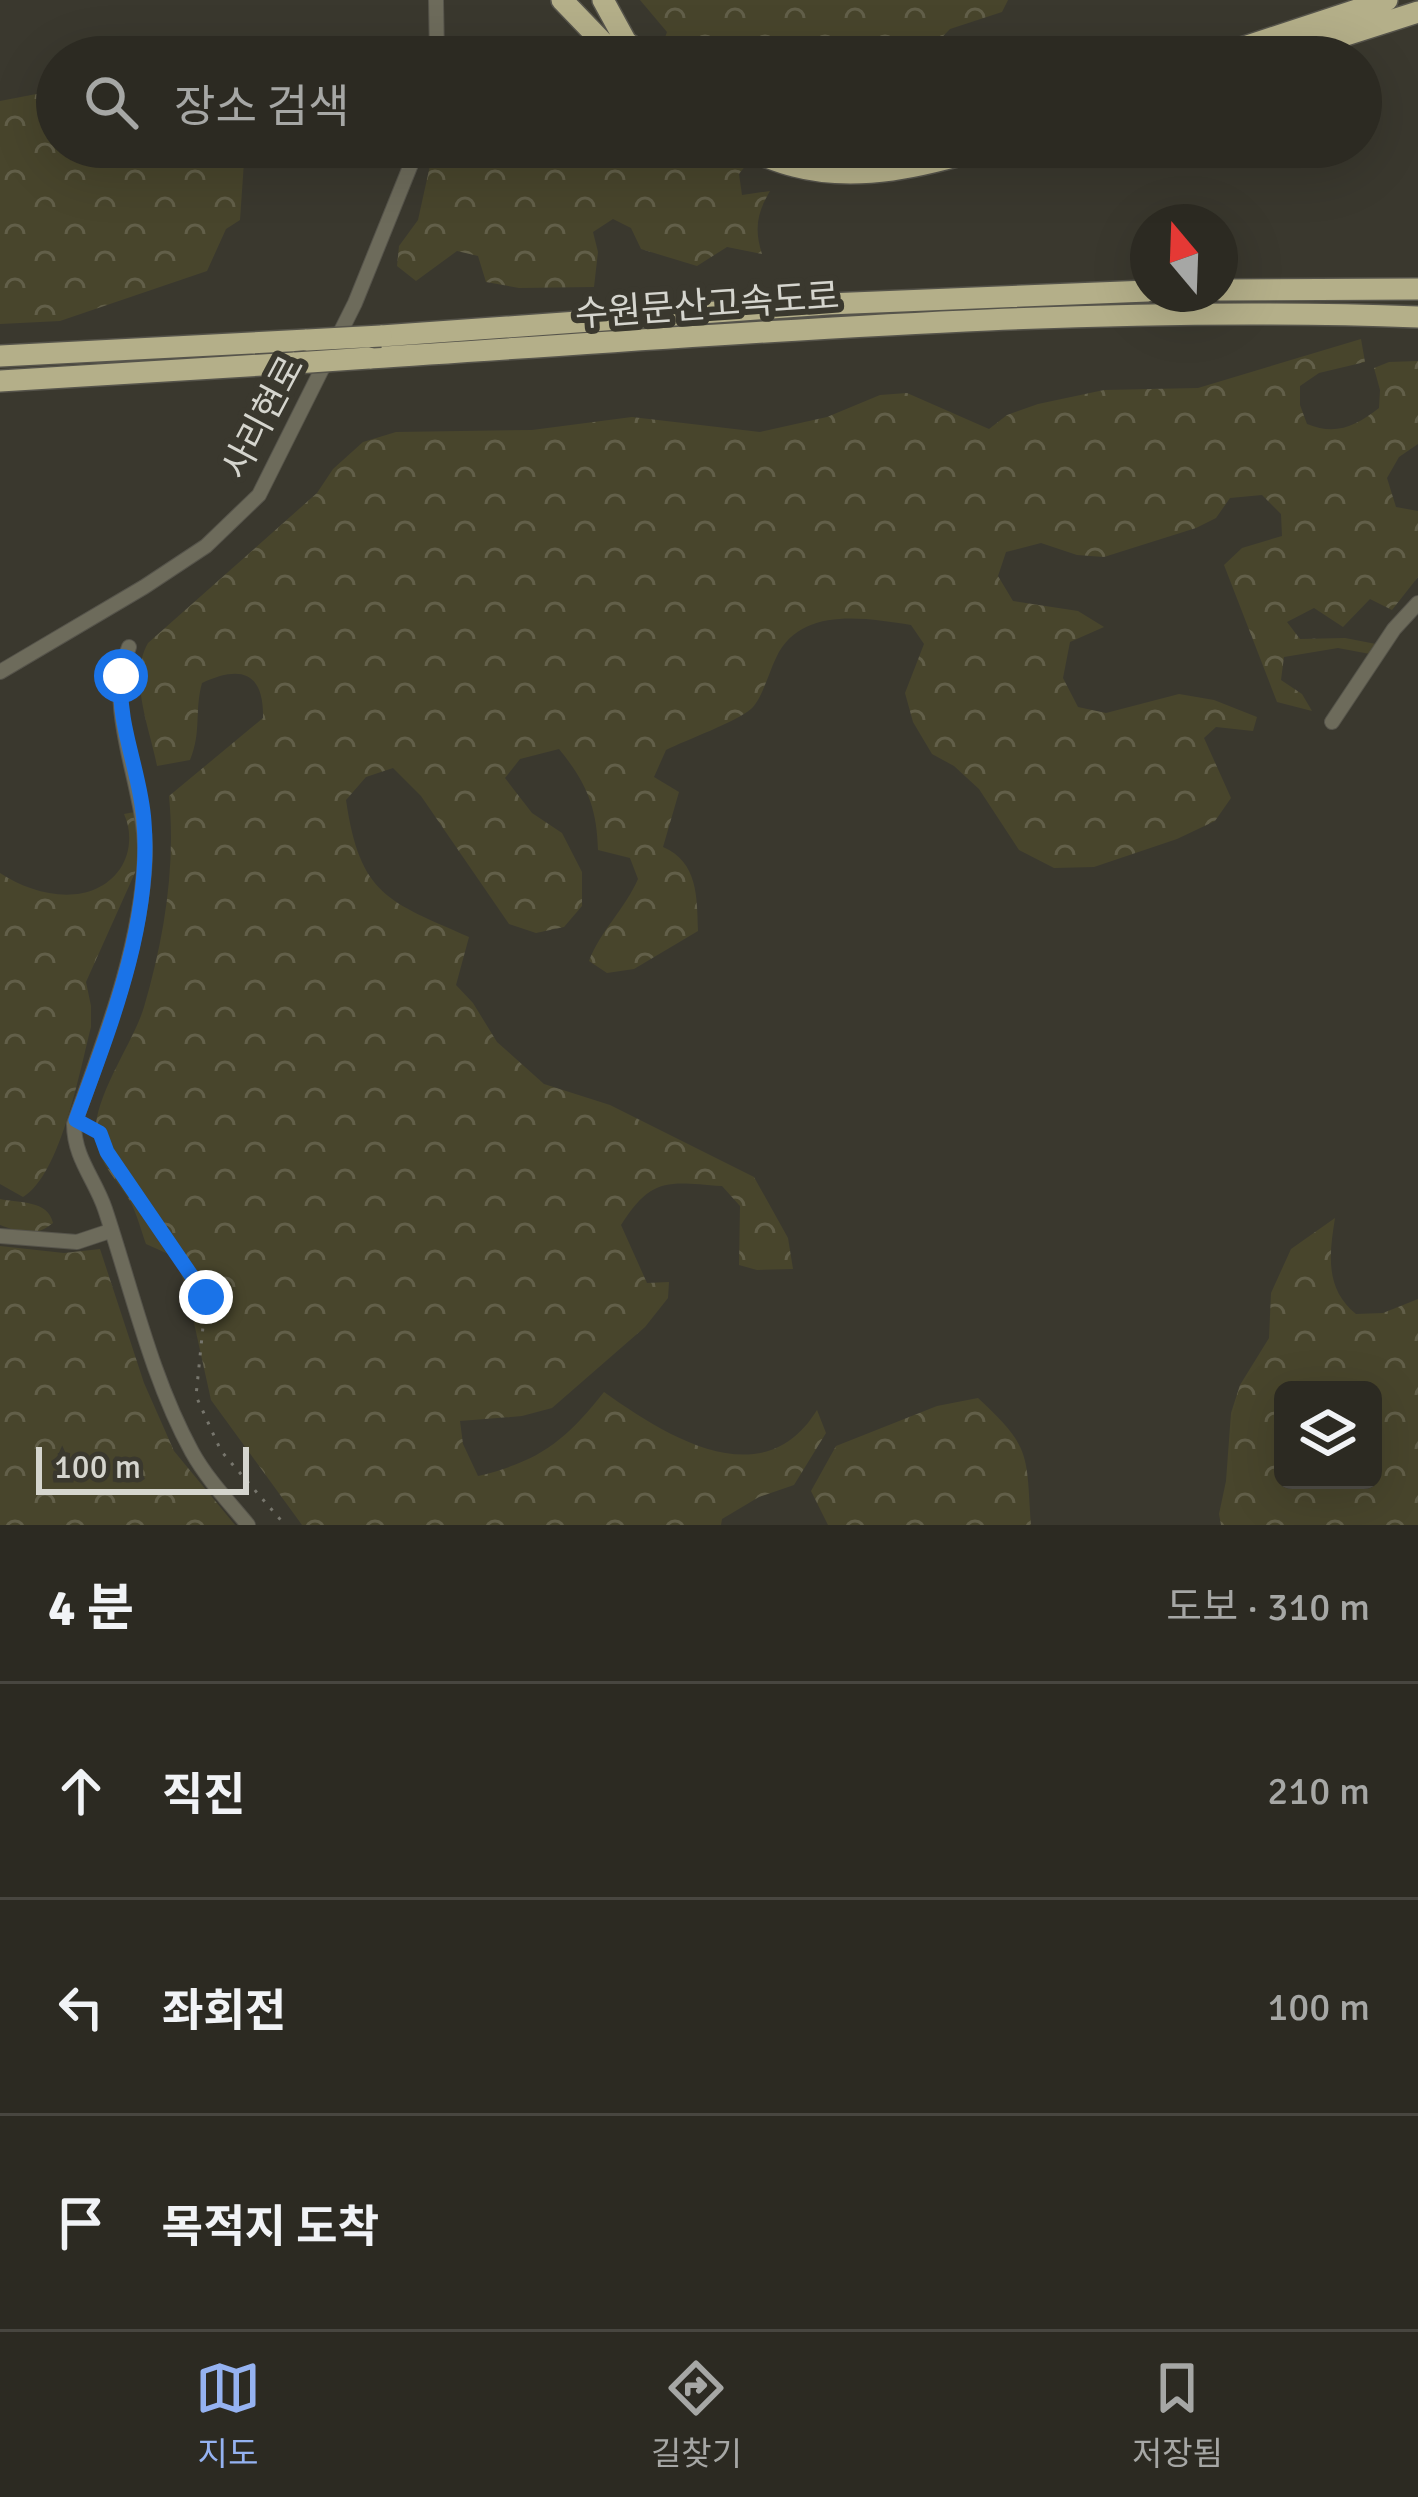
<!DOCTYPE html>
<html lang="ko">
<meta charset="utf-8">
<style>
:root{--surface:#2c2a22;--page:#34322a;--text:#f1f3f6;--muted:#a6a7a5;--line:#484640;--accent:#95b2f1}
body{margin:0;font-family:Signika,"Noto Sans KR",sans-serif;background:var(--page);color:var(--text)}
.controls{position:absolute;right:36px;bottom:36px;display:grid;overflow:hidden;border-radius:18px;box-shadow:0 12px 48px #0002}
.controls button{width:108px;height:108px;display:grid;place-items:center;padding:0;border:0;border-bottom:3px solid var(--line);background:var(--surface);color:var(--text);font:60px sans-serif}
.compass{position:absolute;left:1130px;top:204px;width:108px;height:108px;border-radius:50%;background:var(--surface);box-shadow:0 12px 48px #0002;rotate:341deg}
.scale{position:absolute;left:36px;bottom:30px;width:213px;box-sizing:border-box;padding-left:12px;border:6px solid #d5d5ce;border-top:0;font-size:33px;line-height:42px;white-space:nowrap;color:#d5d5ce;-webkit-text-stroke:9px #3a382e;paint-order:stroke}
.stop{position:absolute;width:36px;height:36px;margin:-27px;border:9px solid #1a73e8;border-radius:50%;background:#fff}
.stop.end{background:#1a73e8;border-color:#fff;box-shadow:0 3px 12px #0008}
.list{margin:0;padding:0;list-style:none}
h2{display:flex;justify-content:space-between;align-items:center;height:156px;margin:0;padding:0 48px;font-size:51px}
h2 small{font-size:39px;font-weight:400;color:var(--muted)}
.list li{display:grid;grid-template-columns:78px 1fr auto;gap:36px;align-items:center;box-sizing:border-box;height:216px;padding:0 48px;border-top:3px solid var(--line)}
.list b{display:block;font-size:45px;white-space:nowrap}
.list em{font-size:39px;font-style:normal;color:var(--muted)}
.icon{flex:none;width:66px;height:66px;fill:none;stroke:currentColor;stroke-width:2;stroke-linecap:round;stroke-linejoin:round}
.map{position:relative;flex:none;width:1418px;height:1525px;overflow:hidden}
.search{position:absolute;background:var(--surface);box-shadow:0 12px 48px #0002;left:36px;right:36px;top:36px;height:132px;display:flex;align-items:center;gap:30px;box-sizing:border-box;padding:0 42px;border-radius:66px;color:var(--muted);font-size:45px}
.sheet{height:804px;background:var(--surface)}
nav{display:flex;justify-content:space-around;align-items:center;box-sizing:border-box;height:168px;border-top:3px solid var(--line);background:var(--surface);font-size:33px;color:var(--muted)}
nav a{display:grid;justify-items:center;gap:6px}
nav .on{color:var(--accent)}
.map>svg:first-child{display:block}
.forest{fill:url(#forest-crowns);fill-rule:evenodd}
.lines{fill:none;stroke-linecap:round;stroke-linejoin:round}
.minor-casing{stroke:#56544b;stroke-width:16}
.highway-casing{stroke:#56544b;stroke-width:24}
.path{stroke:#77766d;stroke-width:3;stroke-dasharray:3 9;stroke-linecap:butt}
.minor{stroke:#6d6b5b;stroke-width:14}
.highway{stroke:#b4af89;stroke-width:21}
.highway-bridge-casing{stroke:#56544b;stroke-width:24;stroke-linecap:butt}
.highway-bridge{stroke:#b4af89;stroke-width:21}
.route{stroke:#1a73e8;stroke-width:15}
.labels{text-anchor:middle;stroke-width:12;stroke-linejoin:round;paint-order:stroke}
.street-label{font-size:36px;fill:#d5d5ce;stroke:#3a382e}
</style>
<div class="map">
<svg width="1418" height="1525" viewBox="0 0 1418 1525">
<defs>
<pattern id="forest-crowns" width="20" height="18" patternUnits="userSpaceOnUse" patternTransform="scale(3)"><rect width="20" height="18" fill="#48452c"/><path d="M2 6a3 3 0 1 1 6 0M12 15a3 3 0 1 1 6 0" fill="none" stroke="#625f49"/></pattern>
</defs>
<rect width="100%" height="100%" fill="#3a382e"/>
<path class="forest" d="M640,0H1008L1002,12L950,29L923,57H658L667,32Z
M57,90V147H245L240,220L226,229L207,271L60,321L0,324V101Z
M434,147H760L739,174L742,195L770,191C757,213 754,229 762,254L727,247L697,266L641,249L631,228L613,219L593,232L598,252L594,287L519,288L486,282L478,256L457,251L416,281L397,266L399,246L418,220Z
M1361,339L1365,362L1319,373L1300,386V405L1307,424C1336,436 1356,426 1379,408L1380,390L1374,368L1389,362L1418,361V444L1399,457L1387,478L1396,507L1418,511V577L1392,610L1370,599L1343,627L1314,608L1287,622L1300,639L1345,638L1376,644L1370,654L1338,648L1284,657L1281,680L1302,694L1312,711L1277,702L1224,565L1242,548L1282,536L1281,514L1262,495L1230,498L1216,518L1196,528L1104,557L1077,555L1041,543L1006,552L998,576L1013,601L1078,611L1104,627L1070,642L1063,678L1078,707L1106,713L1179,694L1214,700L1257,717L1253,731L1216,727L1204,738L1231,798L1215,821L1177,839L1094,867L1054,868L1019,850L979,789L954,766L932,754L913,722L905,693L924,644L911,625C865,618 800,606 776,658C769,672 762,699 751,709C736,722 686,740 666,750L654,777L679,792L663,847C698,862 697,897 698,931L634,969L607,973L589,961C601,930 625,909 638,879L630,858L598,850C597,807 586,782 559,749L520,759L505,778L532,813L562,833L582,872V906L564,927L536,933L509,924L421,796L393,768L366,777L346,800C360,896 388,901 469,937L456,985L473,1003L497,1042L544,1084L610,1105L754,1177L788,1238L793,1269L757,1270L739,1265L740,1206L722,1186C668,1182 652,1176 621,1225L647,1283L669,1282L668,1298L645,1327L552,1408L522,1416L460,1421L463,1444L478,1476C540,1461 565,1441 604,1392C666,1436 763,1498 817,1410L826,1433L794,1485L759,1497L722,1519L721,1525H302L211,1400L187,1291L175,1257L146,1244C141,1230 137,1214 130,1201C119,1182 102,1167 97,1145C86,1106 133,1045 144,1007C164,939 176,867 169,796L263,718C264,672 241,665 202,683C194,712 202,731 190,760L157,766C150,729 128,678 148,643L317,493L333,469L363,442L396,432L532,430L632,417L760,432L827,417L880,395L907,393L989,429L1007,415L1038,404L1104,390L1198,388Z
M140,811L138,866L86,982L91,1006V1027C80,1069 61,1175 23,1197L0,1184V873C36,897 92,908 120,869C131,853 132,831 124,814Z
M0,1199C19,1203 48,1200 53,1223C35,1238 20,1232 0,1225Z
M1335,1218C1329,1255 1325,1289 1356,1314L1383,1313L1418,1299V1525H1221L1219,1514L1226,1481L1231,1413L1240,1385L1269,1338L1271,1293L1291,1249ZM1283,1390H1373V1480H1283Z
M0,1246L64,1253L100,1249L144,1383L174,1451L235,1525H0Z
M978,1398C1032,1448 1026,1454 1031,1525H828L811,1491L836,1446L937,1406Z"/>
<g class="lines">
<g class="minor-casing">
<path id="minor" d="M436,0L437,57
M129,647C102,709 147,789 145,856C141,948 105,1038 74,1124C74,1158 95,1179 105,1209C132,1290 151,1377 192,1452C207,1479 229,1502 248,1525
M0,672L144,587L206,546L259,495L355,303L418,147
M1332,722L1394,629L1418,603
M0,1236L77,1242L110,1231"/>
</g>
<g class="highway-casing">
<path id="highway" d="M562,0L617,57
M603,0L626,42L647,57
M1214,57L1387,0
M1277,57L1418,12
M741,147C758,153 776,162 794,166C858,183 926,166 988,147
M799,147H925
M1220,290L1418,289
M381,336L828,304L1148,291
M0,356L307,340
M369,358C718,336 1068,304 1418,317
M0,381L295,363"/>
</g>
<path class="path" d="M89,1127L100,1133L107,1152L206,1297L196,1396L221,1451L285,1525"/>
<use href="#minor" class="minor"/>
<use href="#highway" class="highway"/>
<g class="highway-bridge-casing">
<path id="highway-bridge" d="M307,340L381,336
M295,363L369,358"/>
</g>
<use href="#highway-bridge" class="highway-bridge"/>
</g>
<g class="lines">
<path class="route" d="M121,676C117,726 141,773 144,822C152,923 110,1027 76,1120L100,1133L107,1152L206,1297"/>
</g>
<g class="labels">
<g class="street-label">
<text transform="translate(707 304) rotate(-4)" y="13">수원문산고속도로</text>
<text transform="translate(262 417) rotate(-62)" y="13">사리현로</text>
</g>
</g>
</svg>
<div class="controls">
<button><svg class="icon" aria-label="layers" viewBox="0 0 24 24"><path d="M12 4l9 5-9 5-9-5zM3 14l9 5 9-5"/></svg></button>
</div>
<svg class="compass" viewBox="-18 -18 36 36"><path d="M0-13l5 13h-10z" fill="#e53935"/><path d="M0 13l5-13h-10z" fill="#a6a7a5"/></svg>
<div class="scale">100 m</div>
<div class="stop" style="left:121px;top:676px"></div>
<div class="stop end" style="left:206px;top:1297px"></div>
<div class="search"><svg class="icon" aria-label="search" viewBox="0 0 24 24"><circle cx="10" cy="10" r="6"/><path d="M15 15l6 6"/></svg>장소 검색</div>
</div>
<section class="sheet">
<h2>4 분<small>도보 · 310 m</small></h2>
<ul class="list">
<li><svg class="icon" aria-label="ahead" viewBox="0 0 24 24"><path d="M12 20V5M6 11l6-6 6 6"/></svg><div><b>직진</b></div><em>210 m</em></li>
<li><svg class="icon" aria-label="left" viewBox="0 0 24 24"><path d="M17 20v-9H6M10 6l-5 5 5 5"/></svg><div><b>좌회전</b></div><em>100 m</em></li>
<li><svg class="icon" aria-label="arrive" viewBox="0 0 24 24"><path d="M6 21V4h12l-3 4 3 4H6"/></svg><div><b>목적지 도착</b></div></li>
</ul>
</section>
<nav>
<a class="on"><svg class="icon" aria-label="map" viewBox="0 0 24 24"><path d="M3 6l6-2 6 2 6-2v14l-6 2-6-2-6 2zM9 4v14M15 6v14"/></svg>지도</a>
<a><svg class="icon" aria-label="directions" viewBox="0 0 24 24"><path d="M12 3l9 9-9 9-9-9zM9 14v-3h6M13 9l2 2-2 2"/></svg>길찾기</a>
<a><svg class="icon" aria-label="saved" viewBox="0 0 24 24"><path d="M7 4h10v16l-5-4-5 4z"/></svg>저장됨</a>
</nav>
